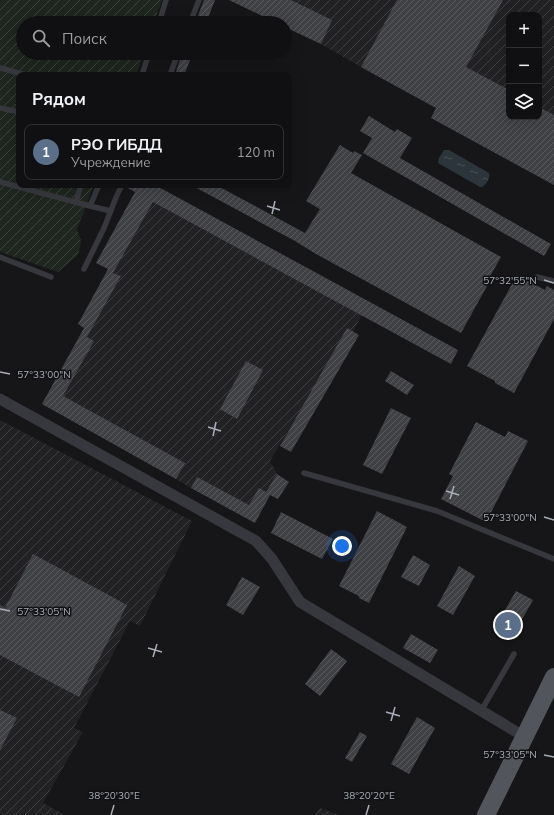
<!DOCTYPE html>
<html lang="ru">
<meta charset="utf-8">
<style>
:root{--surface:#101012;--page:#1e1e20;--text:#f1f3f6;--muted:#9c9d9f;--line:#303032;--accent:#ea580c}
body{margin:0;font-family:Mulish,sans-serif;background:var(--page);color:var(--text)}
.controls{position:absolute;right:12px;top:12px;display:grid;overflow:hidden;border-radius:8px;box-shadow:0 4px 16px #0002}
.controls button{width:36px;height:36px;display:grid;place-items:center;padding:0;border:0;border-bottom:1px solid var(--line);background:var(--surface);color:var(--text);font:20px sans-serif}
.you{position:absolute;left:342px;top:546px;width:14px;height:14px;margin:-10px;border:3px solid #fff;border-radius:50%;background:#1a73e8;box-shadow:0 0 0 6px #1a73e833}
.badge{display:grid;place-items:center;width:26px;height:26px;border-radius:50%;background:var(--accent);color:#fff;font-size:13px;font-weight:700}
.pin{position:absolute;translate:-50% -50%;border:2px solid #fff;box-shadow:0 1px 4px #0006}
.list{margin:0;padding:0;list-style:none}
h2{display:flex;justify-content:space-between;align-items:center;height:52px;margin:0;padding:0 16px;font-size:17px}
h2 small{font-size:13px;font-weight:400;color:var(--muted)}
.list li{display:grid;grid-template-columns:26px 1fr auto;gap:12px;align-items:center;box-sizing:border-box;height:56px;margin:0 8px 8px;padding:0 8px;border:1px solid var(--line);border-radius:8px}
.list b{display:block;font-size:15px;white-space:nowrap}
.list p{margin:0;font-size:13px;white-space:nowrap;color:var(--muted)}
.list em{font-size:13px;font-style:normal;color:var(--muted)}
.icon{flex:none;width:22px;height:22px;fill:none;stroke:currentColor;stroke-width:2;stroke-linecap:round;stroke-linejoin:round}
.map{position:relative;flex:none;width:554px;height:815px;overflow:hidden}
.search{position:absolute;background:var(--surface);box-shadow:0 4px 16px #0002;left:16px;top:16px;width:276px;height:44px;display:flex;align-items:center;gap:10px;box-sizing:border-box;padding:0 14px;border-radius:22px;color:var(--muted);font-size:15px}
.panel{position:absolute;background:var(--surface);box-shadow:0 4px 16px #0002;left:16px;top:72px;width:276px;height:116px;border-radius:8px}
.map>svg:first-child{display:block}
.industrial{fill:url(#industrial-furrows);fill-rule:evenodd}
.garden{fill:url(#garden-furrows)}
.water{fill:url(#water-ripples)}
.building{fill:url(#building-hatch)}
.lines{fill:none;stroke-linecap:round;stroke-linejoin:round}
.lane{stroke:#37383d;stroke-width:5.5}
.street{stroke:#37383d;stroke-width:11}
.primary{stroke:#53555c;stroke-width:18}
.ticks{fill:none;stroke:#a8adb8;stroke-width:1.5}
.ticks-label{font-size:10px;text-anchor:middle;fill:#a8adb8;stroke:#111113;stroke-width:3;stroke-linejoin:round;paint-order:stroke}
</style>
<div class="map">
<svg width="554" height="815" viewBox="0 0 554 815">
<defs>
<pattern id="industrial-furrows" width="10" height="10" patternUnits="userSpaceOnUse"><rect width="10" height="10" fill="#222225"/><path d="M-1 1l2-2M0 10L10 0M9 11l2-2" fill="none" stroke="#3f3f43"/></pattern>
<pattern id="garden-furrows" width="10" height="10" patternUnits="userSpaceOnUse"><rect width="10" height="10" fill="#1e261f"/><path d="M-1 1l2-2M0 10L10 0M9 11l2-2" fill="none" stroke="#3c433d"/></pattern>
<pattern id="water-ripples" width="26" height="14" patternUnits="userSpaceOnUse"><rect width="26" height="14" fill="#2c353c"/><path d="M2 4q2-2 4 0t4 0M15 11q2-2 4 0t4 0" fill="none" stroke="#485056"/></pattern>
<pattern id="building-hatch" width="6" height="6" patternUnits="userSpaceOnUse"><rect width="6" height="6" fill="#404145"/><path d="M-1 1l2-2M0 6l6-6M5 7l2-2" fill="none" stroke="#595a5e"/></pattern>
</defs>
<rect width="100%" height="100%" fill="#161618"/>
<path class="industrial" d="M229,0H554V185L431,118L436,108L361,67L321,44L285,27V23ZM509,15H539V117H509Z
M153,202L362,315L353,332L313,389L270,461L277,474L266,492L270,495L255,523L191,488L176,479L42,404L81,334L87,337L120,277L113,273Z
M0,420L192,521L140,626L130,621L74,728L83,732L43,803L65,815H0Z
M320,808L339,815H315Z"/>
<path class="garden" d="M0,0H162L154,23H23V53H144L136,75H19V185H94L77,229L81,241L78,255L58,272L0,252Z"/>
<path class="water" d="M444,150H449L489,173C490,178 487,184 482,187H480L438,163L439,158Z"/>
<path class="building" d="M204,0H215L206,23H195Z
M229,0H291L332,20L321,44L285,27V23H277Z
M397,0H503L466,67L509,90V117H539V107L554,115V185L431,118L436,108L361,67Z
M182,53H193L184,75H175Z
M369,116L395,132L397,129L412,138L400,158L551,244L544,256L363,153L372,138L360,131Z
M340,145L353,153L354,151L362,155L351,173L501,257L485,285L487,286L461,333L316,254L295,241L191,185H216L305,233L320,209L306,201Z
M126,185H155L458,350L451,364L153,202L113,273L121,276L87,337L94,341L63,396L185,463L176,479L42,404L84,328L78,324L108,269L96,263L135,192L126,187Z
M517,275L545,290L547,286L554,290V319L514,393L495,383V381L467,366Z
M347,328L359,335L291,452L280,446Z
M246,361L263,370L237,419L220,409Z
M391,371L414,385L407,395L385,381Z
M391,408L411,418L382,474L363,465Z
M476,422L505,437L508,431L528,441L486,522L441,499L453,476L449,474Z
M277,474L289,482L278,499L270,495L255,523L191,488L197,477L249,505L259,488L266,492Z
M377,511L407,527L369,603L359,598V596L339,586Z
M281,512L333,539L322,559L271,533Z
M33,554L127,605L79,697L0,655V605L5,608Z
M413,555L430,565L419,586L401,577Z
M459,566L475,576L453,615L437,606Z
M242,577L260,587L243,615L226,605Z
M516,591L533,600L512,637L495,627Z
M411,634L438,650L430,663L403,648Z
M331,649L347,661L320,696L305,684Z
M0,710L17,718L0,750Z
M417,717L435,728L409,774L391,764Z
M360,732L367,736L352,762L345,758Z"/>
<g class="lines">
<path class="lane" d="M159,23L166,0
M190,23L199,0
M0,68L26,75
M142,75L149,53
M170,75L178,53
M0,108L19,112
M0,182L90,206L99,185
M76,202L81,185
M90,206L111,211
M0,257L51,277
M84,269L104,228L117,195L122,185
M537,277L554,281
M304,473L437,511L554,559
M481,711L514,654"/>
<path class="street" d="M0,399L256,541L272,559L300,602L525,737"/>
<path class="primary" d="M486,815L554,677"/>
</g>
<path class="ticks" d="M267,206L280,210M272,214L275,201M544,280L554,283M0,372L10,374M208,427L221,431M213,436L216,422M446,491L459,495M450,499L454,486M544,517L554,520M0,609L10,611M148,648L162,652M153,657L157,644M386,712L400,716M391,721L395,707M544,755L554,757M111,815L114,805M366,815L369,805"/>
<g class="ticks-label">
<text x="510" y="284">57°32'55"N</text>
<text x="44" y="378">57°33'00"N</text>
<text x="510" y="521">57°33'00"N</text>
<text x="44" y="615">57°33'05"N</text>
<text x="510" y="758">57°33'05"N</text>
<text x="114" y="799">38°20'30"E</text>
<text x="369" y="799">38°20'20"E</text>
</g>
</svg>
<div class="controls">
<button>+</button>
<button>−</button>
<button><svg class="icon" aria-label="layers" viewBox="0 0 24 24"><path d="M12 4l9 5-9 5-9-5zM3 14l9 5 9-5"/></svg></button>
</div>
<div class="you"></div>
<div class="pin badge" style="left:508px;top:625px;background:#5c6f8a">1</div>
<div class="search"><svg class="icon" aria-label="search" viewBox="0 0 24 24"><circle cx="10" cy="10" r="6"/><path d="M15 15l6 6"/></svg>Поиск</div>
<section class="panel">
<h2>Рядом<small></small></h2>
<ul class="list">
<li><span class="badge" style="background:#5c6f8a">1</span><div><b>РЭО ГИБДД</b><p>Учреждение</p></div><em>120 m</em></li>
</ul>
</section>
</div>
